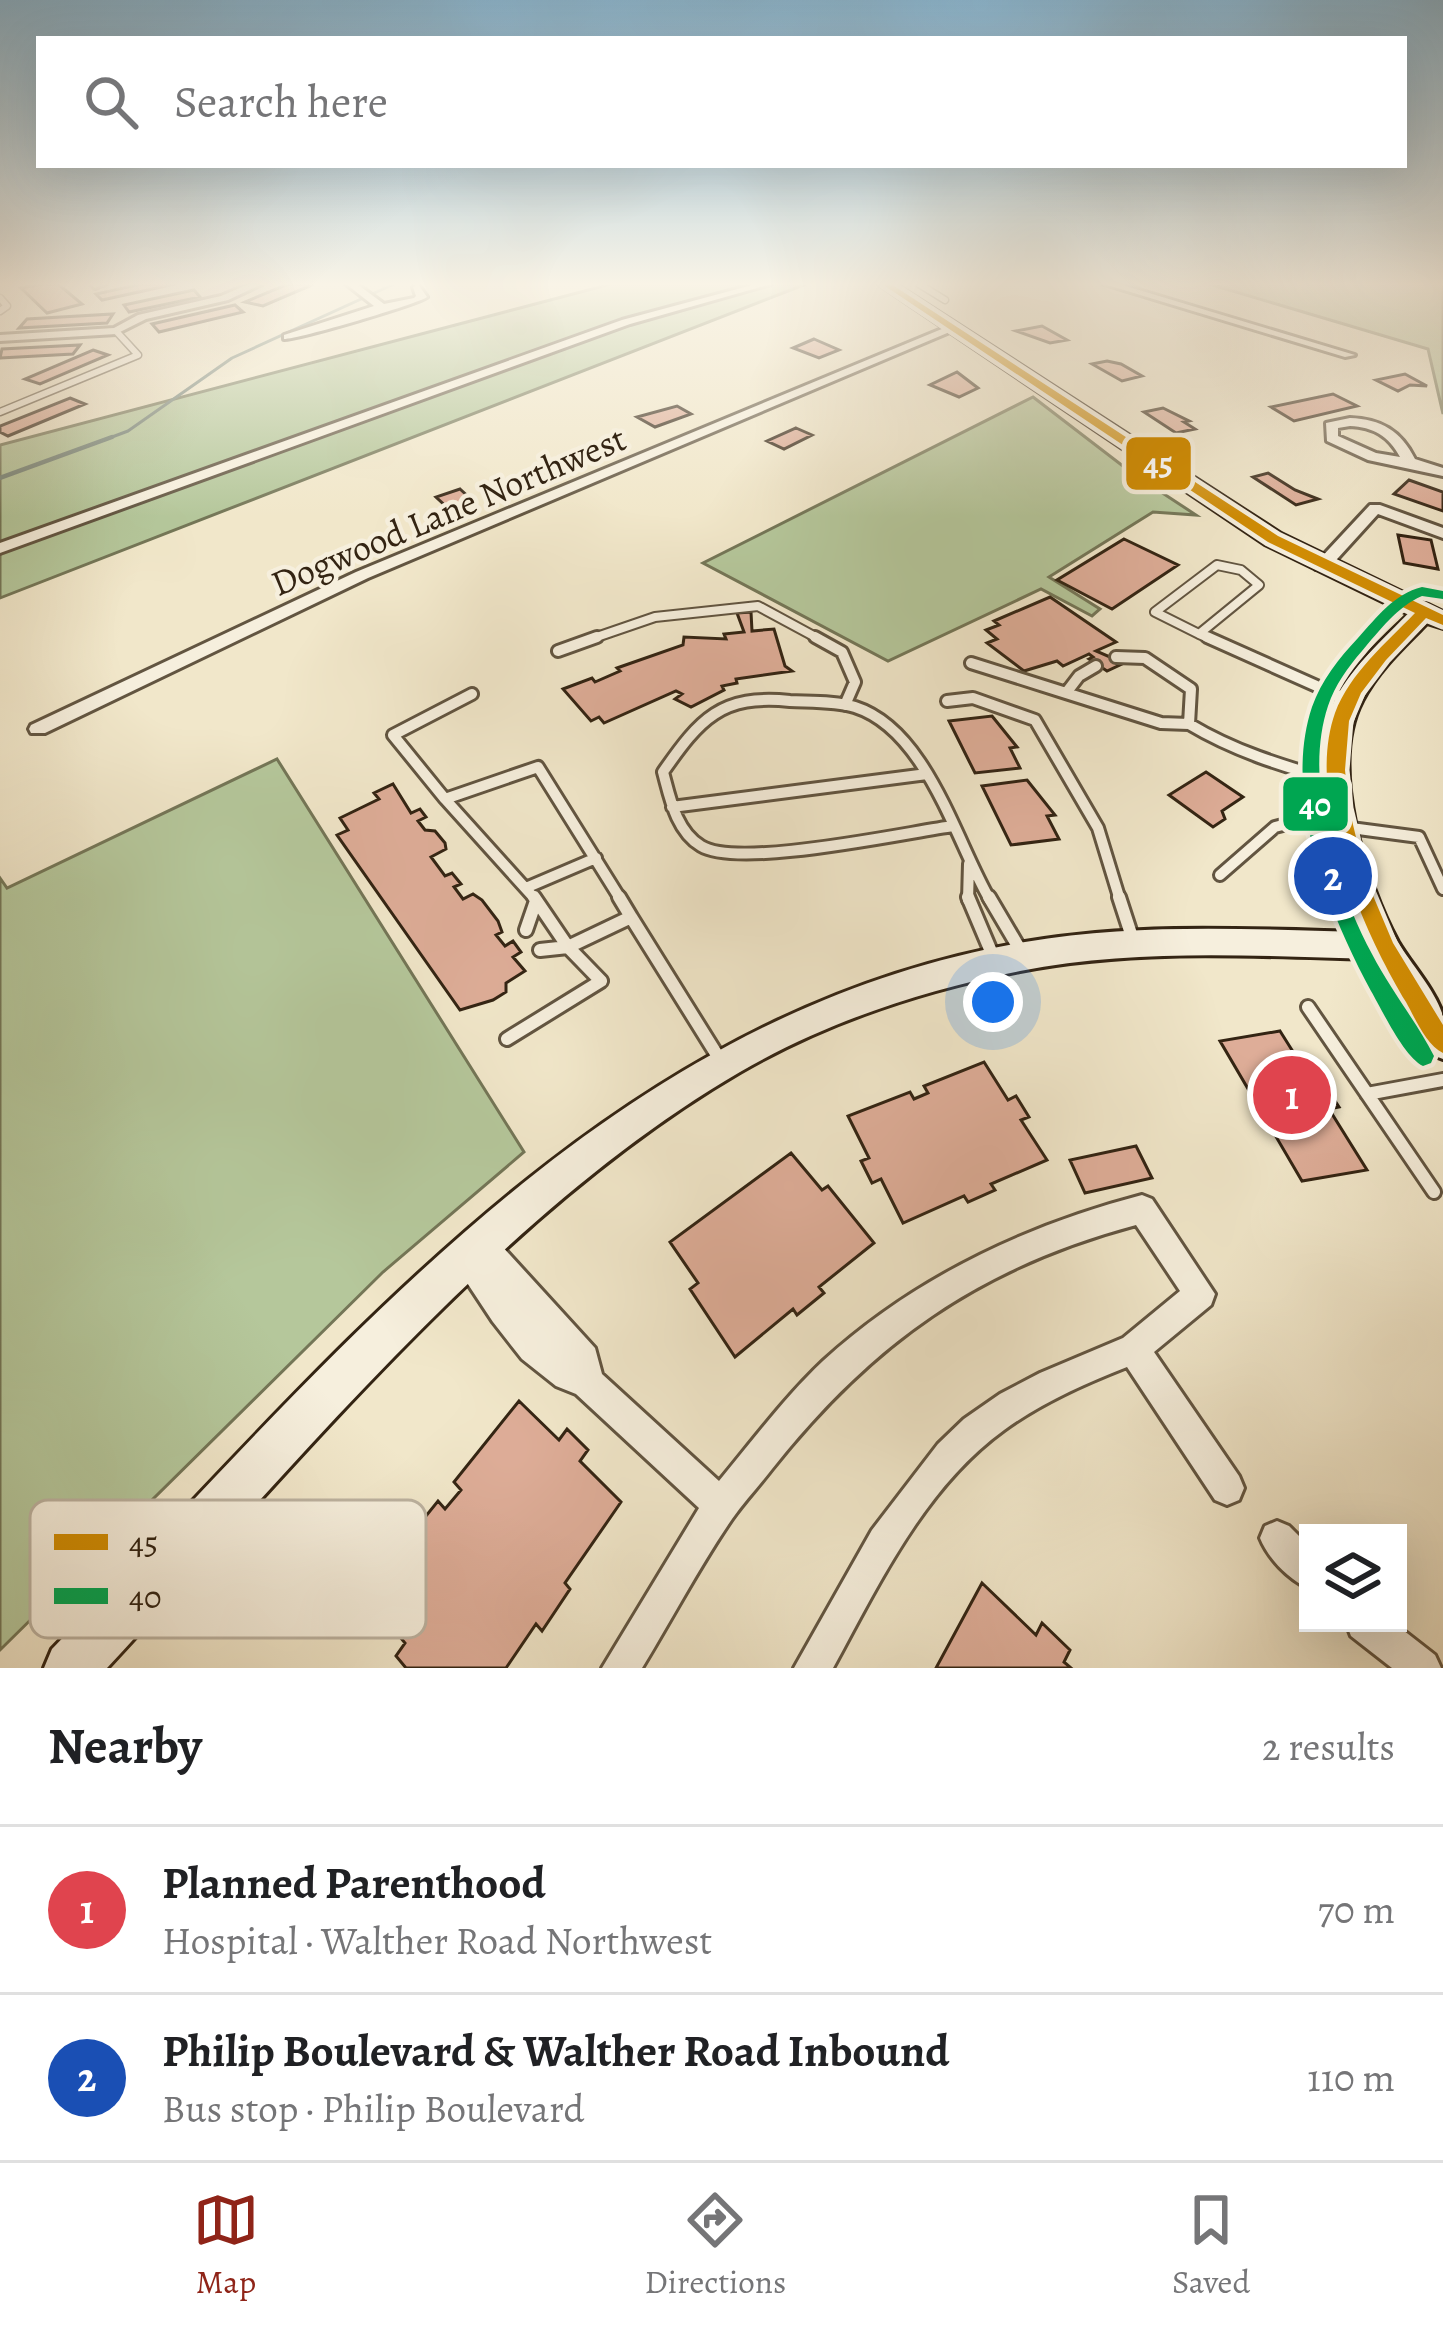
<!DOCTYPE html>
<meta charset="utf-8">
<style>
:root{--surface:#fff;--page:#f2f2f2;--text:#202124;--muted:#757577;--line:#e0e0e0;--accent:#8f2418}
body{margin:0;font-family:Alegreya,serif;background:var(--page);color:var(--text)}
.controls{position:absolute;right:36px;bottom:36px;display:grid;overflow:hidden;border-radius:0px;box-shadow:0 12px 48px #0002}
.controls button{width:108px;height:108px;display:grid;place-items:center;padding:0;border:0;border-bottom:3px solid var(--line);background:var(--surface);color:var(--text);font:60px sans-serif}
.you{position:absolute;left:993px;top:1002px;width:42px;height:42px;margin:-30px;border:9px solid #fff;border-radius:50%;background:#1a73e8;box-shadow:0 0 0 18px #1a73e833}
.badge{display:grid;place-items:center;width:78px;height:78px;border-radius:50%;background:var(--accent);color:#fff;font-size:39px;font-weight:700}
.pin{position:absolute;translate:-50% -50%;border:6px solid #fff;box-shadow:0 3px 12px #0006}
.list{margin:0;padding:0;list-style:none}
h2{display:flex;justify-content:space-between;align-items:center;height:156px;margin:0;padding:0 48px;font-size:51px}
h2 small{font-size:39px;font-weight:400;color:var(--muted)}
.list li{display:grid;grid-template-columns:78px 1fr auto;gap:36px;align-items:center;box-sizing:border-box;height:168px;padding:0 48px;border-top:3px solid var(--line)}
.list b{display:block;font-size:45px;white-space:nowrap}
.list p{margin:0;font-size:39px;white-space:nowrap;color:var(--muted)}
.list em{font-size:39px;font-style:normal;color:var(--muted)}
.icon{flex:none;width:66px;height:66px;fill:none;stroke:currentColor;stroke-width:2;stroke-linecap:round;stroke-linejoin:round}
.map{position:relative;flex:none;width:1443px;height:1668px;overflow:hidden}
.search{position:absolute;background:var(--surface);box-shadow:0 12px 48px #0002;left:36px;right:36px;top:36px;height:132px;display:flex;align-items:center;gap:30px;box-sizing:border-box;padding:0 42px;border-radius:0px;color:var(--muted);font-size:45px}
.sheet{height:492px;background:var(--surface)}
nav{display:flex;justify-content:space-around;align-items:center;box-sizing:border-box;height:168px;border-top:3px solid var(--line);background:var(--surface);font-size:33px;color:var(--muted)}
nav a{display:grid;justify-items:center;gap:6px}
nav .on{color:var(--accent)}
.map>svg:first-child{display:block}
.green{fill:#b5c79b;stroke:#747657;stroke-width:3}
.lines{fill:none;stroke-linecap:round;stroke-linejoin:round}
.stream-far1{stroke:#718176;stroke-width:3}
.stream{stroke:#718176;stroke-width:4.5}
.building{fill:#dead98;stroke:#332413;stroke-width:3}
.lane-far3-casing{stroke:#625541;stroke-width:9}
.lane-far2-casing{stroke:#625541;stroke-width:12}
.lane-far1-casing{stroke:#625541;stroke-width:16}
.lane-casing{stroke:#625541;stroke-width:18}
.street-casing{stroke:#625541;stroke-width:6}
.secondary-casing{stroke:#332413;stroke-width:6}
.lane-far3{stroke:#f6efdd;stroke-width:6}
.lane-far2{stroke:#f6efdd;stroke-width:8}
.lane-far1{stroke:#f6efdd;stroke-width:10}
.lane{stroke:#f6efdd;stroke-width:12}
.street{fill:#f6efdd;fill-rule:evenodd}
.secondary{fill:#f6efdd;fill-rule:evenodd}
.bus-1-casing{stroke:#f6efdd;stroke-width:9}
.bus-2-casing{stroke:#f6efdd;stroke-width:9}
.bus-1{fill:#d08c04;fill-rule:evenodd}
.bus-2{fill:#00a651;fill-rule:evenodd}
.labels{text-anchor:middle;stroke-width:9;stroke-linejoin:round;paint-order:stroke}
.far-street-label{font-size:36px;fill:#332413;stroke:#f6efdd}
.key{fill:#f6efdd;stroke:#bcb2a0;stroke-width:3}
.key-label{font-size:33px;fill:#332413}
.line-badge{stroke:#f6efdd;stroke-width:4.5}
.badge-label{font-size:33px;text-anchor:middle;font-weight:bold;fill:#fff}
</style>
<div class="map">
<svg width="1443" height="1668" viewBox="0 0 1443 1668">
<rect width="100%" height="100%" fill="#f1e7ca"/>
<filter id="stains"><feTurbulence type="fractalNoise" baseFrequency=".00167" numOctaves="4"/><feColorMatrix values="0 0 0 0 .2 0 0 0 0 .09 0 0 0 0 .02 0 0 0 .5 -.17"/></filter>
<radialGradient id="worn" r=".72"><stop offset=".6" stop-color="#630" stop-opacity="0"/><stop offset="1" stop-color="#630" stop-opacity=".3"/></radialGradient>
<path class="green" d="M611,284H806L0,598V445Z
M1209,284H1443V414L1428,349Z
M1033,397L1132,473L1196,515L1153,512L1049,577L1100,609L1092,616L1041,589L888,661L703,563Z
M277,759L524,1152L383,1272L0,1650V878L7,888Z"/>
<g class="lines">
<path class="stream-far1" d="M104,440L128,431L232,358L394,284"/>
<path class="stream" d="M0,478L112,437"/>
</g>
<path class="building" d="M42,284H58L82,304L47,313L21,288Z
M141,284H175L102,300L96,294Z
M288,284H314L263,306L245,302Z
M194,290L200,297L129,312L124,305Z
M235,305L243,312L159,332L152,324Z
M113,314L107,323L19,328L27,319Z
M1042,326L1067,340L1050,343L1016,331Z
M814,339L839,350L819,358L793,348Z
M80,345L73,354L0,358L2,349Z
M93,350L108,355L40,384L25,379Z
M1107,361L1121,364L1142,376L1122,381L1092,364Z
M957,372L978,388L959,397L930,385Z
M1405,374L1427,386L1410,385L1398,391L1376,380Z
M1333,394L1357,406L1294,421L1271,407Z
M70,398L85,404L8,436L0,432V426Z
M677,406L691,414L655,427L637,417Z
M1163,408L1189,421L1184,422L1195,429L1176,433L1144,412Z
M796,428L812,435L784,449L767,441Z
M1268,473L1295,490L1318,499L1296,505L1253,477Z
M1409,480L1443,492V511L1394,494Z
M460,489L474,502L450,510L436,497Z
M1398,535L1431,540L1438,569L1404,563Z
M1124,539L1178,565L1112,609L1057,580Z
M1050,597L1116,642L1096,651L1124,663L1107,671L1089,659L1093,657L1089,654L1063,666L1057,661L1024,671L987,643L997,639L986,630L999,625L994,621Z
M751,612L752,631L774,629L785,666L792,671L736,679L737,683L722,686L724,690L691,707L675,699L682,694L676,691L604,723L599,717L591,721L563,689L592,678L595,682L620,671L617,668L683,645L684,637L726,639L724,634L744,632L737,613Z
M992,716L1017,747L1010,748L1020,768L975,773L949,721Z
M1206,772L1243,797L1222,811L1225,819L1213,827L1169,795Z
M1027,780L1055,815L1047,816L1059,839L1011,845L982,786Z
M393,784L411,813L420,809L426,817L418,821L425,830L435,831L445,843L446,849L431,857L445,876L452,873L461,884L454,887L463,899L473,894L482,900L498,921L502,932L496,935L505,946L513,941L521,952L513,957L525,971L506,983V992L493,1000L460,1010L337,835L348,830L340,818L379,799L374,793Z
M1280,1031L1312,1082L1322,1081L1339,1107L1329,1109L1367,1170L1302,1181L1220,1041Z
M984,1062L1008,1100L1016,1096L1029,1117L1021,1120L1047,1160L991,1184L995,1190L968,1202L964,1196L903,1223L881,1179L872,1183L861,1161L869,1158L848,1116L910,1092L914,1099L928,1093L924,1086Z
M1136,1146L1152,1178L1085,1193L1070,1160Z
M791,1153L822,1190L828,1186L874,1243L819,1287L824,1293L797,1315L793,1309L735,1357L690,1289L698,1283L670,1242Z
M519,1401L559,1440L567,1429L588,1450L580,1461L621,1502L565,1583L570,1589L542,1631L536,1624L506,1668H406L396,1656L405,1643L364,1593L438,1501L445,1509L461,1490L454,1482Z
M982,1583L1036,1635L1042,1623L1070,1650L1064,1662L1071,1668H936Z"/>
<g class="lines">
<g class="lane-far3-casing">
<path id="lane-far3" d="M919,284L945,300
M0,298L7,306L0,311
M0,412L138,355L116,331"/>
</g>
<g class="lane-far2-casing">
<path id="lane-far2" d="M1217,565L1241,570L1259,585L1199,634L1155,612Z
M1199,634L1213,640
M588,640L655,617L758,606L821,640"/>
</g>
<g class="lane-far1-casing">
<path id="lane-far1" d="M815,637L842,652L855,682L845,705
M1207,637L1348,700
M558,651L597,637
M1116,657L1145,658L1191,689L1189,724C1234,751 1282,766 1333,780
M971,663L1066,693
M1096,666L1079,676L1066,693L1161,723L1189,724
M947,701L973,698L1035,720L1098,828L1120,900
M445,799L393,735L472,694
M672,807L927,774
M953,826C903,833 738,869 701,846C676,831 670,798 663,772C700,719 721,694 790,701C810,702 836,701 855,707C927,730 956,842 990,900
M1220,875L1275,827L1298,821L1419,837L1443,889
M528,887L596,858
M536,900L445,799L538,767L621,900
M968,900L969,864"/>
</g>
<g class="lane-casing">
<path id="lane" d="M534,897L568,947L631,917
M619,897L631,917
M968,897L995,961
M989,897L1022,953
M1119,897L1133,940
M631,917L722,1063
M526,930L536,901
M1308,1007L1434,1192
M507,1039L601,981L568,947L540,950
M1367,1094L1443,1080"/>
</g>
<g class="street-casing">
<path id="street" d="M91,284H105L95,288Z
M249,284H262L228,300L146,319L116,334L0,341V335L114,328L138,315L221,296Z
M346,284H357L384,304L414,298L416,296L413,287L418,284L427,297C418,304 299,339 284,339V335L374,306Z
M756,284H771L630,324L0,553V543L622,320Z
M1104,284H1119L1355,355L1345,357Z
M949,326L959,328L368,578L45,733H31L29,729L31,725L356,572Z
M1350,418C1381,419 1401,431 1415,459L1443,468V476L1368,460L1327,441L1326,423ZM1350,426C1373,427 1389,436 1400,457L1376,453L1338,436V428Z
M1370,505H1380L1443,528V538L1378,514L1328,569H1316V563Z
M1142,1195L1152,1199L1215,1294L1211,1305L1154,1352L1239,1476L1244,1488L1239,1500L1227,1505L1215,1500L1127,1367C1084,1384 1041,1403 1004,1430C924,1488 879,1584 833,1668H794L872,1530L938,1444L964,1419L1000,1394L1040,1373L1123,1338L1180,1291L1136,1225C979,1267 872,1343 772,1469C759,1486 744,1502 732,1519C699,1567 672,1619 642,1668H602L699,1508L576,1394L556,1386L522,1359L493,1322L450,1257L455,1247L466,1243L470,1233L480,1229L490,1233L595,1348L602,1374L719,1481C753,1440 785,1397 823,1361C914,1278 1024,1226 1142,1195Z
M1277,1521L1289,1526L1308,1545V1588C1288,1579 1268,1558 1260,1538L1265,1526Z
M1346,1623H1394L1435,1655L1441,1668H1392L1351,1636Z"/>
</g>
<g class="secondary-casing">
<path id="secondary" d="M879,284H895L1281,534L1443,612V628L1427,623C1404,646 1377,671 1362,701C1328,765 1366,883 1398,942C1411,964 1434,989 1442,1013C1443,1025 1443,1046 1443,1059L1430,1054L1374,959C1256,956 1137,948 1020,971C923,990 826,1022 740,1072C501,1211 295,1466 107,1668H44L52,1649C332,1360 605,1013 1025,942C1136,923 1248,929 1360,932C1333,871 1304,771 1332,706C1348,670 1382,641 1409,614L1265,544Z"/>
</g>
<use href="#lane-far3" class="lane-far3"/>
<use href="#lane-far2" class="lane-far2"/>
<use href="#lane-far1" class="lane-far1"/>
<use href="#lane" class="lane"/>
<use href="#street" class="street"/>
<use href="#secondary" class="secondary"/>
<g class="bus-1-casing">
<path id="bus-1" d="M882,284H891L1278,536L1443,615V625L1426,618L1386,660L1361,693L1349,721L1345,770L1349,808L1366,879L1393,943L1443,1025V1053C1426,1045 1415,1018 1406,1002C1362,929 1305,798 1335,713C1350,673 1386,643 1415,613L1268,542Z"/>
</g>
<g class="bus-2-casing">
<path id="bus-2" d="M1422,587L1443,591V599L1422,596C1398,606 1379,631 1362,651C1348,667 1335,685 1328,706C1303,781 1336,887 1372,954C1390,989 1416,1021 1434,1056L1431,1063L1423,1066C1404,1057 1382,1010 1371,991C1329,913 1282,797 1312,707C1321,681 1339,658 1358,638C1377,617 1394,594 1422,587Z"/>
</g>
<use href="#bus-1" class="bus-1"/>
<use href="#bus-2" class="bus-2"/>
</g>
<linearGradient id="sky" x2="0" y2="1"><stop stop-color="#89b8d5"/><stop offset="0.55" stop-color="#f9f4e7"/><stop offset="1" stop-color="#f9f4e7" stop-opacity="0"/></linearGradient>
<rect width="1443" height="517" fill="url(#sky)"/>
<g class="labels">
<g class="far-street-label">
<text transform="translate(448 510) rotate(-23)" y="13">Dogwood Lane Northwest</text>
</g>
</g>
<rect x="30" y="1500" width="396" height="138" rx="18" class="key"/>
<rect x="54" y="1534" width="54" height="16" fill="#d08c04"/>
<rect x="54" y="1588" width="54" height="16" fill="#00a651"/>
<g class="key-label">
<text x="129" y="1554">45</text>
<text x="129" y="1608">40</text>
</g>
<g class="line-badge">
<rect x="1124" y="435" width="69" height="57" rx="12" fill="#d08c04"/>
<rect x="1281" y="775" width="69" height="58" rx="12" fill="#00a651"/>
</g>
<g class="badge-label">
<text x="1158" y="475">45</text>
<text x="1315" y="816">40</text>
</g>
<rect width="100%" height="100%" filter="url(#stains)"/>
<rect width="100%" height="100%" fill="url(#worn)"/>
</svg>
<div class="controls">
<button><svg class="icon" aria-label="layers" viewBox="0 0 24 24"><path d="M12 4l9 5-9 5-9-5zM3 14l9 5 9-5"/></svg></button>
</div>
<div class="you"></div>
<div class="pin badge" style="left:1292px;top:1095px;background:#e0444e">1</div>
<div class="pin badge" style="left:1333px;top:876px;background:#1a4fb4">2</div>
<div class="search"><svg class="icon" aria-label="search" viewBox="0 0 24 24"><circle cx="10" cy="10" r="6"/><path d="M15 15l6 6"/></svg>Search here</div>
</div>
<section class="sheet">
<h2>Nearby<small>2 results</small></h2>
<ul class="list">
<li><span class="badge" style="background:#e0444e">1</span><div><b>Planned Parenthood</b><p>Hospital · Walther Road Northwest</p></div><em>70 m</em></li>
<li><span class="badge" style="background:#1a4fb4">2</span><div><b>Philip Boulevard &amp; Walther Road Inbound</b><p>Bus stop · Philip Boulevard</p></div><em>110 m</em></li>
</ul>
</section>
<nav>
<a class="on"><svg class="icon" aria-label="map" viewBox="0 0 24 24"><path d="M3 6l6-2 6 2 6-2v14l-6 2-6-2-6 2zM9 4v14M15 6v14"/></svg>Map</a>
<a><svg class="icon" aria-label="directions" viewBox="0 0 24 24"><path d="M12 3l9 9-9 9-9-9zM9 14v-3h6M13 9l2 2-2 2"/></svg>Directions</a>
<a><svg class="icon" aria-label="saved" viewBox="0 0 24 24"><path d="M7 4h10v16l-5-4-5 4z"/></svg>Saved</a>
</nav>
